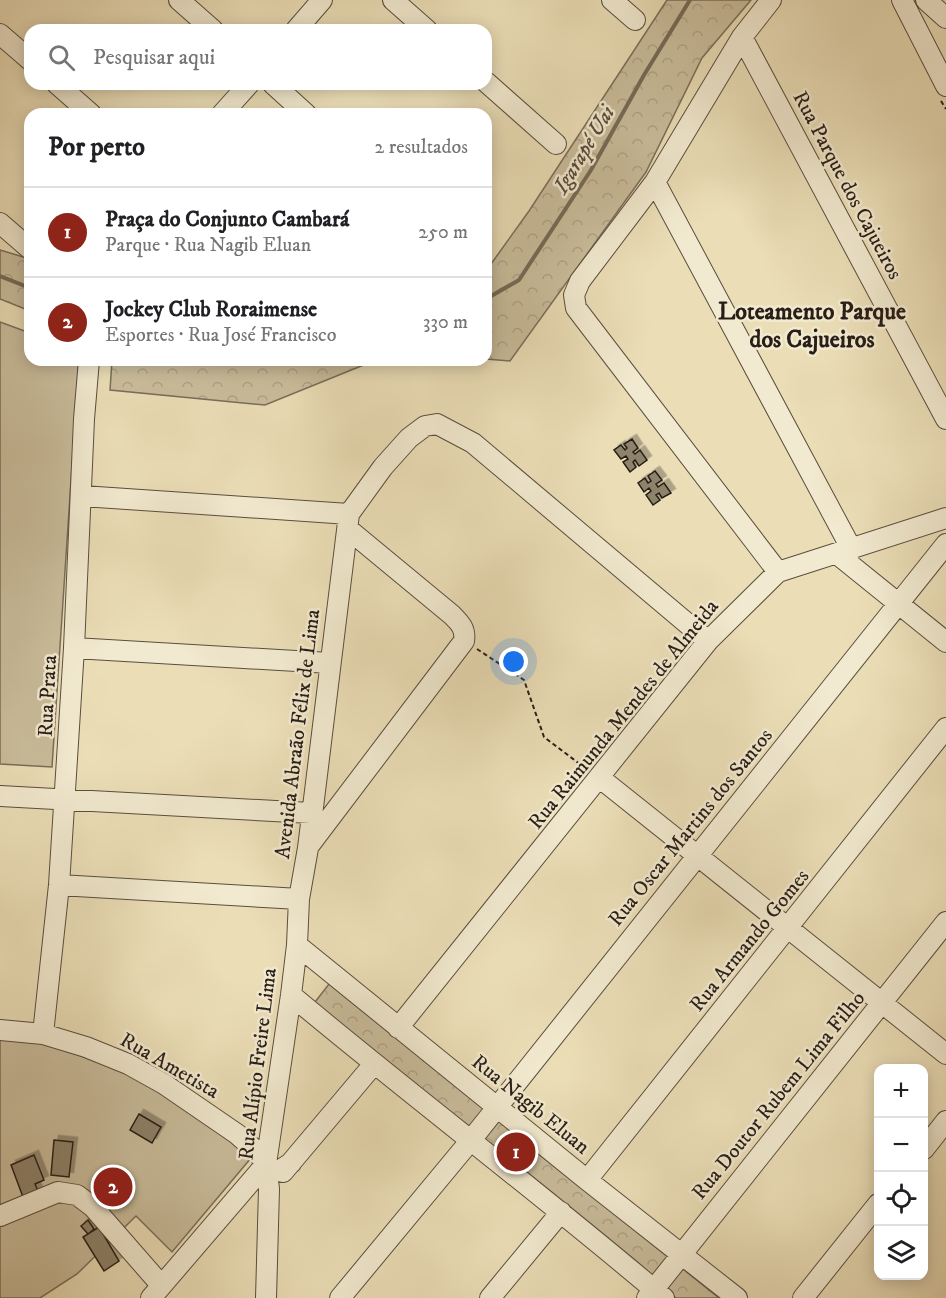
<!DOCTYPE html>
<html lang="pt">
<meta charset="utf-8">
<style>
:root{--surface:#fff;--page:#f6f6f6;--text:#202124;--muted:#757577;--line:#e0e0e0;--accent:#8f2418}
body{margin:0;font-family:"IM FELL DW Pica",serif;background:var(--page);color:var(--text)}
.controls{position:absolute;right:18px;bottom:18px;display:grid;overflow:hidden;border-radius:12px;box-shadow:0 3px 15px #0003}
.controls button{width:54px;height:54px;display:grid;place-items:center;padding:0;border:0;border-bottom:2px solid var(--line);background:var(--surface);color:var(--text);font:30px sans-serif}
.you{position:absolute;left:514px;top:662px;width:21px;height:21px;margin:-15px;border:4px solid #fff;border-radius:50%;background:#1a73e8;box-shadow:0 0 0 9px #1a73e833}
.badge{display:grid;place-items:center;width:39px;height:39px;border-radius:50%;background:var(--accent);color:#fff;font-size:20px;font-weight:700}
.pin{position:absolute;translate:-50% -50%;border:3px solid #fff;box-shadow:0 2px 6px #0006}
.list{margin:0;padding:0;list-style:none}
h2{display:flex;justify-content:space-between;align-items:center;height:78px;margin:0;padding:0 24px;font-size:26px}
h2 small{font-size:20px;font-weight:400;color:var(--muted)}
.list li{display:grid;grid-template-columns:39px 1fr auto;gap:18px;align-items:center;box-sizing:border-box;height:90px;padding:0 24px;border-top:2px solid var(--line)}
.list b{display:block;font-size:22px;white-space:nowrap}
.list p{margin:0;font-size:20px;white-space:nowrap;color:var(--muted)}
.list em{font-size:20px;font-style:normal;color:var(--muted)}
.icon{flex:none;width:33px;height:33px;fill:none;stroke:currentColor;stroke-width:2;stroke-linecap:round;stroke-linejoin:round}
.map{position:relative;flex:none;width:946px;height:1298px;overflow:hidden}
.search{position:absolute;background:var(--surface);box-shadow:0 3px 15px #0003;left:24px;top:24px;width:468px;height:66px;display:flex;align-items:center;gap:15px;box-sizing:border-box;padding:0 21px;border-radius:18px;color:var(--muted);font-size:22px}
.panel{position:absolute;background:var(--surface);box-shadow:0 3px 15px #0003;left:24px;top:108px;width:468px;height:258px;border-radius:18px}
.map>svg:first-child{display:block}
.forest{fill:url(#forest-crowns);stroke:#796e5a;stroke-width:1.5}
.pitch{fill:#cabd9c;stroke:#796e5a;stroke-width:1.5}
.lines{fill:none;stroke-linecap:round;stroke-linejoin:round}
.stream{stroke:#756a57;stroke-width:4}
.building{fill:#8d826a;stroke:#281e17;stroke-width:1.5;filter:url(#shadow)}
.minor-casing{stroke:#594e3f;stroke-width:22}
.path{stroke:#281e17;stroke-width:2;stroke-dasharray:4.5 3;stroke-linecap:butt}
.minor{stroke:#f2ead0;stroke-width:20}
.labels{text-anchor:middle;stroke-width:5;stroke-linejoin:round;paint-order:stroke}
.street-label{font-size:21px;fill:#281e17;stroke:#f2ead0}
.water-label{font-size:22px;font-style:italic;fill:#554a3c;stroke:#f2ead0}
.quarter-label{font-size:24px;font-weight:bold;fill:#281e17;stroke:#f2ead0}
</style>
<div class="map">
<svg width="946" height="1298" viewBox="0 0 946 1298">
<defs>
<pattern id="forest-crowns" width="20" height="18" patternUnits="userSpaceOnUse" patternTransform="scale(1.5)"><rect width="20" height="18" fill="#cabd9c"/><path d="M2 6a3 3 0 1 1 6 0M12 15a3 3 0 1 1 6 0" fill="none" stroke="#aea286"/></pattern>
<filter id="shadow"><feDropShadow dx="4.5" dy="-4.5" stdDeviation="0" flood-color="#0004"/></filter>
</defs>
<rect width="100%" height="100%" fill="#ebdeb7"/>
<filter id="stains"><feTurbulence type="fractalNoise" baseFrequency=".00333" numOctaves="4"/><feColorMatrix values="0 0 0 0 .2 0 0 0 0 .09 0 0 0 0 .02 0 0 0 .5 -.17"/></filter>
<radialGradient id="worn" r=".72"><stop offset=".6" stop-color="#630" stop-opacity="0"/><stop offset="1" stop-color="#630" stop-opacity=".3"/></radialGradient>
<path class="forest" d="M667,0H751L702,58L646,172L510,361L486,359V271L529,211Z
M0,250L30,259V311L0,299Z
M112,360H376L265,405L110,390Z
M329,984L719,1298H676L312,1006Z"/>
<path class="pitch" d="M0,322L30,333V360H79L52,767L0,764Z
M0,1039L43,1042L138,1077L221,1131L251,1158L172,1252L136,1216L77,1274L40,1298H0Z"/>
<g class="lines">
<path class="stream" d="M0,276L30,288
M486,299L519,280L591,170L644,75L690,0"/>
</g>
<path class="building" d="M632,439L638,448L633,452L635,454L640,450L647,460L639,466L635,460L633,462L636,467L630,472L623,462L628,459L626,456L621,459L614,450L621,445L625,450L627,448L624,444Z
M655,471L662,480L656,484L658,487L664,483L671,493L662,498L659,493L656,495L660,500L653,505L646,495L651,491L649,488L644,492L638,483L645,478L648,483L651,481L648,476Z
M139,1114L161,1127L152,1143L130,1130Z
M54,1140L73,1142L69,1177L51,1175Z
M34,1155L44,1180L35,1184L38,1191L23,1197L11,1165Z
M88,1220L94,1229L88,1234L81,1226Z
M99,1227L119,1261L104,1271L83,1237Z"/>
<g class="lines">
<g class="minor-casing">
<path id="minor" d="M179,0L213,30
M393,0L427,30
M612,0L635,20
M771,0L742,37L655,182L580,281L574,295L576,308L778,572
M902,0L946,86
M926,0L946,18
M296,30L322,0
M0,34L30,60
M742,37L946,419
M486,82L556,144
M57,84L91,114
M273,84L306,114
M222,114L249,84
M655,182L852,550
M0,223L30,249
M82,496L349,514
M837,554L946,642
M74,648L330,663
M600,778L946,1054
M0,796L311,813
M308,847L464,641C466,629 460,623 452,615L348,529
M59,885L299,899
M297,945L587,1180L737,1298
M291,995C414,1098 542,1194 664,1298
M398,1028L708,641L778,572L946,518
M0,1030L43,1034L86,1047L128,1064L164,1084L237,1134L255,1150L272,1170H280L291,1163
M43,1034L59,885L74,648L84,419L89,360
M924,1149L946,1121
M283,1172L374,1064
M587,1180L946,728
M0,1216L58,1192L77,1195L93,1207L161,1285
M151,1298L266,1164
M266,1298L269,1189L266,1164L291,995L297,945L299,899L308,848L349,514L383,467L409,438L425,426L437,424L473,443L708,641
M340,1298L471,1140L946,544
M490,1298L561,1212
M647,1298L946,922
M803,1298L878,1204"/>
</g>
<path class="path" d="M941,101L946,109
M477,649L524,680L544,737L585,768"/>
<use href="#minor" class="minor"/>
</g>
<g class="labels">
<g class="street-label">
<text transform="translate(848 185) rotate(62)" y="7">Rua Parque dos Cajueiros</text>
<text transform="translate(47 696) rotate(-87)" y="7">Rua Prata</text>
<text transform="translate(623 714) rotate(-51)" y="7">Rua Raimunda Mendes de Almeida</text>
<text transform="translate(297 734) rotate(-83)" y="7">Avenida Abraão Félix de Lima</text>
<text transform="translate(690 827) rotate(-51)" y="7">Rua Oscar Martins dos Santos</text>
<text transform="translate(749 940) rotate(-51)" y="7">Rua Armando Gomes</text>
<text transform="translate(257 1064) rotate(-83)" y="7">Rua Alípio Freire Lima</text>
<text transform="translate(170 1065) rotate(30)" y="7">Rua Ametista</text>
<text transform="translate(778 1095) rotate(-51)" y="7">Rua Doutor Rubem Lima Filho</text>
<text transform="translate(531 1104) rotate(39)" y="7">Rua Nagib Eluan</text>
</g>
<g class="water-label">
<text transform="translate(583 149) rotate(-59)" y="8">Igarapé Uai</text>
</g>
<g class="quarter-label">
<text x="812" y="319">Loteamento Parque<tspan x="812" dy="28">dos Cajueiros</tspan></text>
</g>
</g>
<rect width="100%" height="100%" filter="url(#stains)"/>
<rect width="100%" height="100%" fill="url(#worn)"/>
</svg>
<div class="controls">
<button>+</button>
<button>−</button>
<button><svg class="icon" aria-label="locate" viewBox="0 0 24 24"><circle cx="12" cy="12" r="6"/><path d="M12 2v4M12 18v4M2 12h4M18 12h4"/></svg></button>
<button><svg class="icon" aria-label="layers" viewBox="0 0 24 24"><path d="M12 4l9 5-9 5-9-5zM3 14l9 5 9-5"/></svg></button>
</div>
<div class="you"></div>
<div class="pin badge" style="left:516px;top:1152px">1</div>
<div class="pin badge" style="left:113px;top:1187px">2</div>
<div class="search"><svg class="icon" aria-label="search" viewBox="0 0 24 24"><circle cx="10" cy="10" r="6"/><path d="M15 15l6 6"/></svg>Pesquisar aqui</div>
<section class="panel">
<h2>Por perto<small>2 resultados</small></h2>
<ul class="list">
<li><span class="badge">1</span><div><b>Praça do Conjunto Cambará</b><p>Parque · Rua Nagib Eluan</p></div><em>250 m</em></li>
<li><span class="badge">2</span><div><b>Jockey Club Roraimense</b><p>Esportes · Rua José Francisco</p></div><em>330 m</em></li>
</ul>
</section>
</div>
